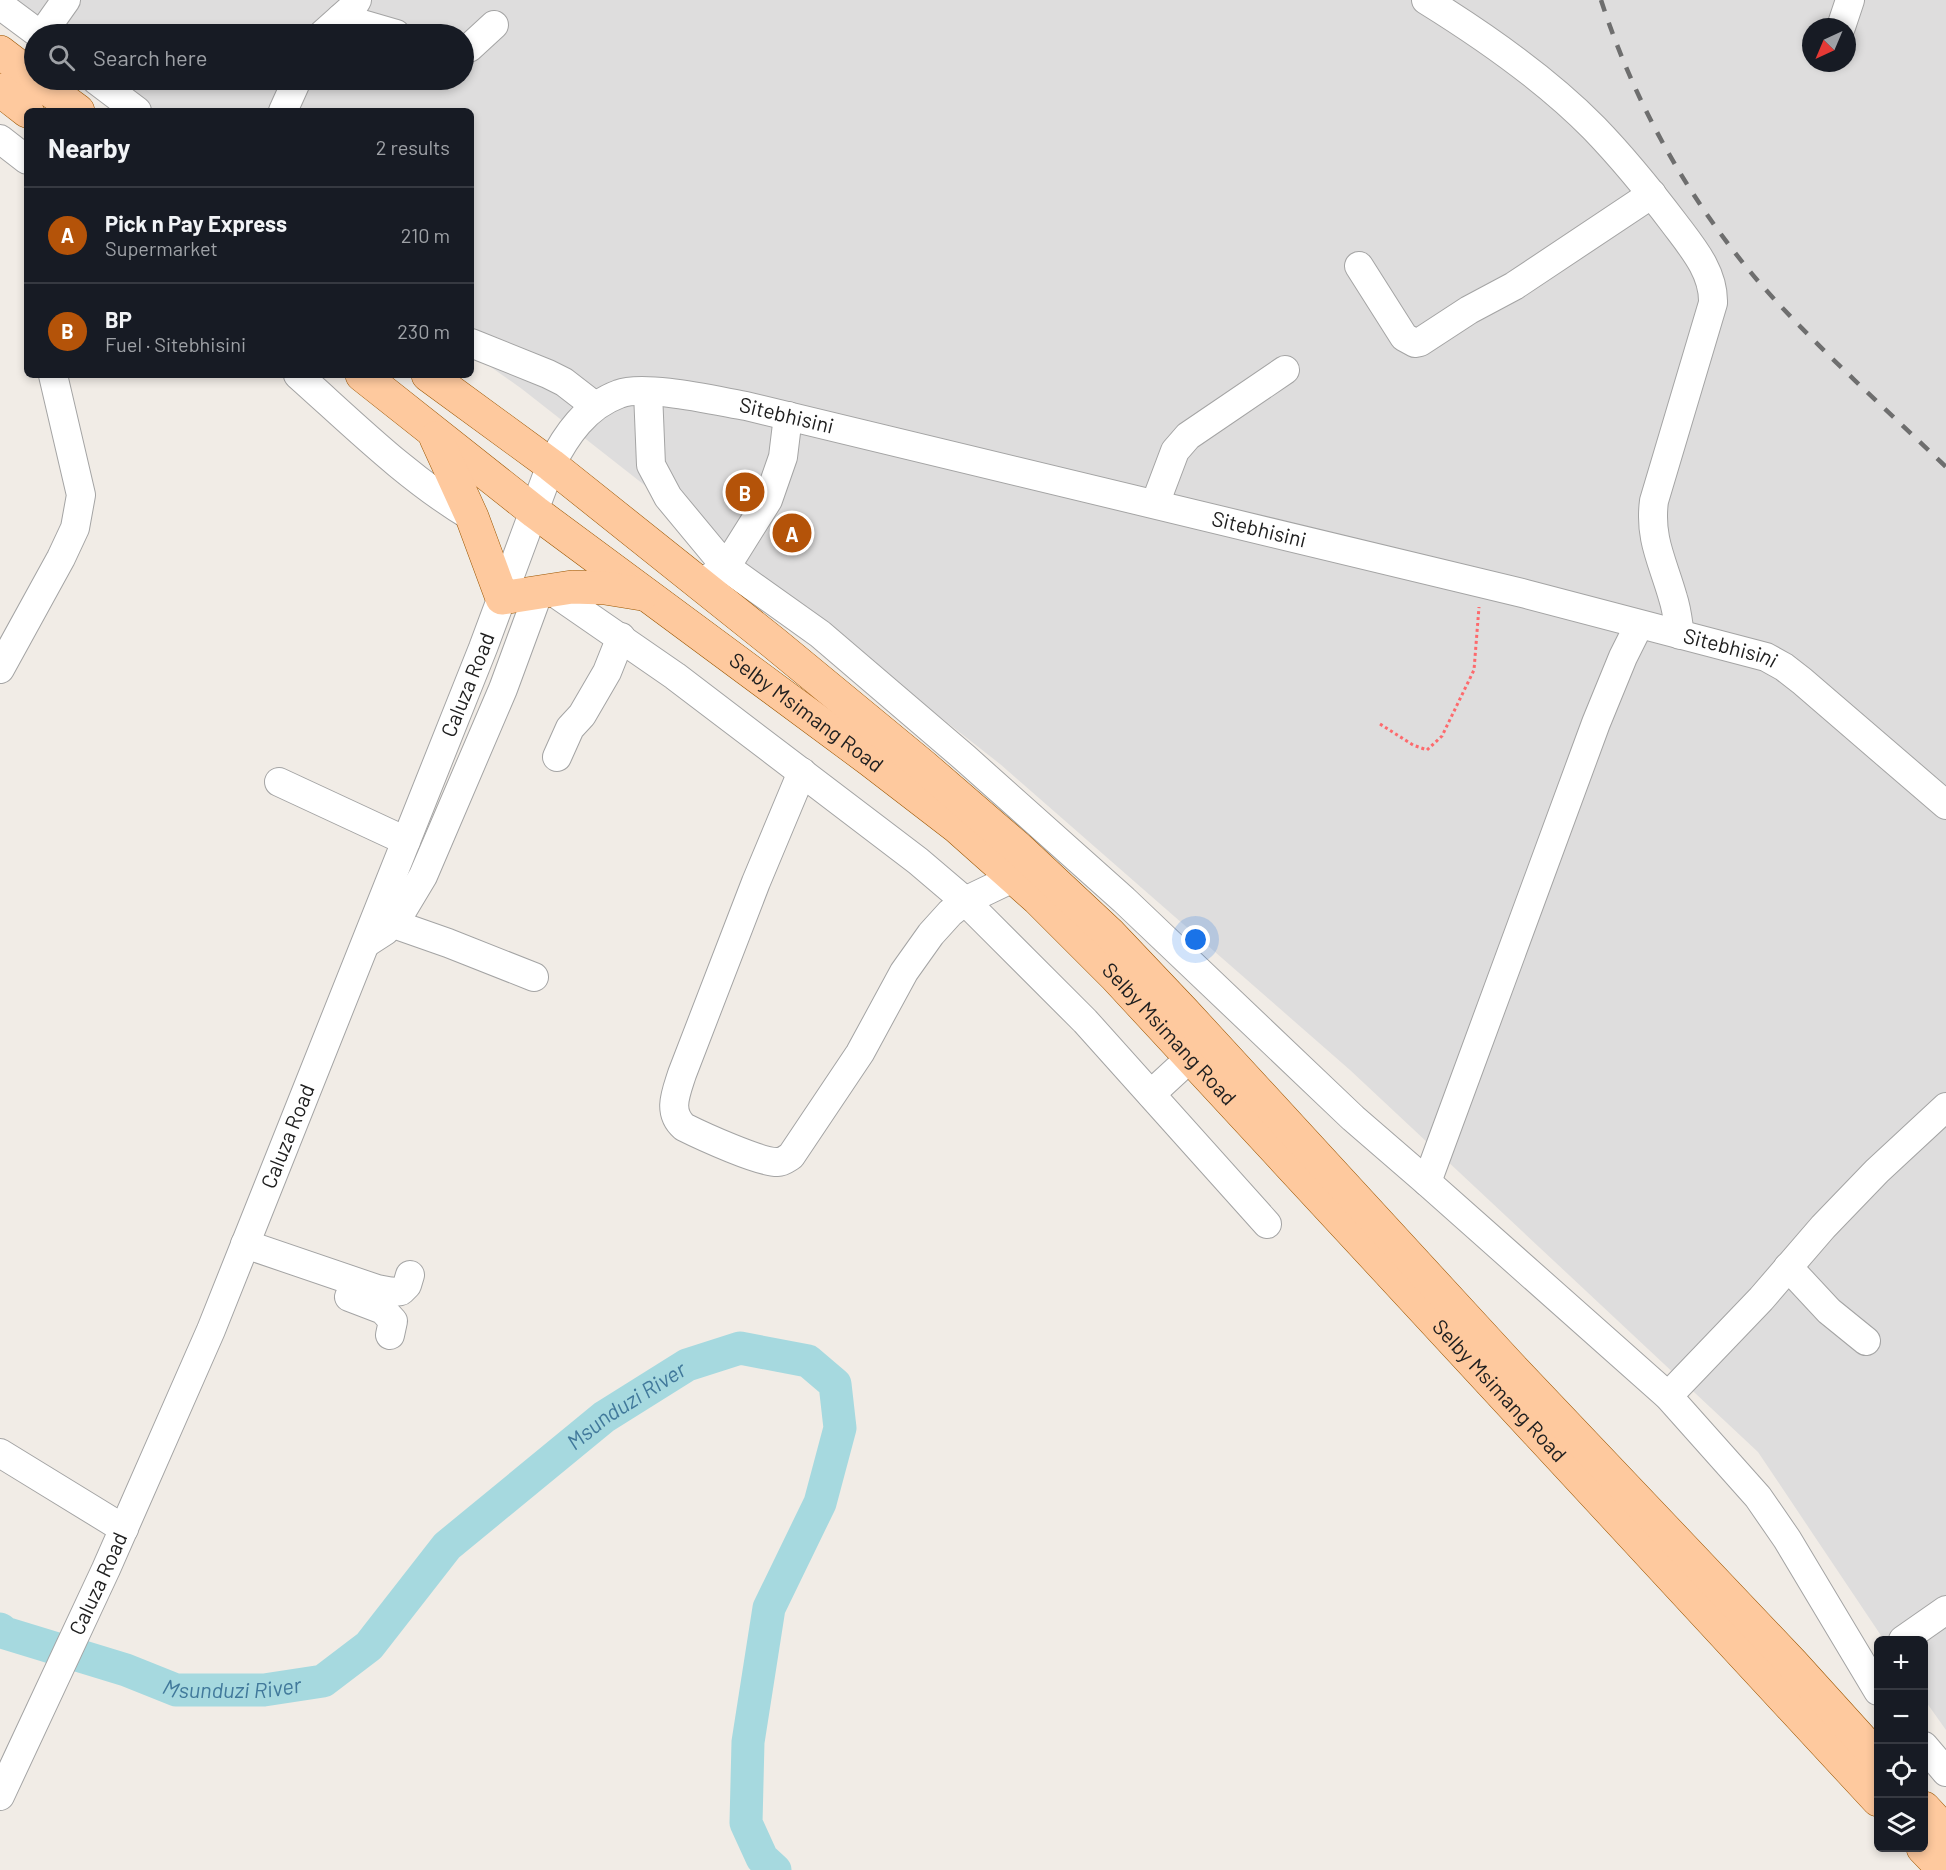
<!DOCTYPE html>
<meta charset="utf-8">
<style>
:root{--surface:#171b24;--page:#20242c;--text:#f1f3f6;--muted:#9ea1a6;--line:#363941;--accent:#b45309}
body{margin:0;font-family:Barlow,sans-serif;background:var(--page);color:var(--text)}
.controls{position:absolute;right:18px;bottom:18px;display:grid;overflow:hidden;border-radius:9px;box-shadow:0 3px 9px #0003}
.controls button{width:54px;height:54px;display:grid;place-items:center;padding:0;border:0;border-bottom:2px solid var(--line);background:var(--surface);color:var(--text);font:30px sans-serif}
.compass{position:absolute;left:1802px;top:18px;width:54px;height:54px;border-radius:50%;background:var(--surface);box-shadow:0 3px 9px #0003;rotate:224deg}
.you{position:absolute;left:1196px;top:940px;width:21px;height:21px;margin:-15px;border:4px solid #fff;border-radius:50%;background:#1a73e8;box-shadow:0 0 0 9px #1a73e833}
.badge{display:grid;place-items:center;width:39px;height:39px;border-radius:50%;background:var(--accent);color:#fff;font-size:20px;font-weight:700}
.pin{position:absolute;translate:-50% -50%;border:3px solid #fff;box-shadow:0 2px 6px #0006}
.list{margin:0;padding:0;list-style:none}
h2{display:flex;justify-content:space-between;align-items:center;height:78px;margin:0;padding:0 24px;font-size:26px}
h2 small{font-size:20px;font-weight:400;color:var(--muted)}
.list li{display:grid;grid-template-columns:39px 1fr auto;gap:18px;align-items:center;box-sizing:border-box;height:96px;padding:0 24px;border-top:2px solid var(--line)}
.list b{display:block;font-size:22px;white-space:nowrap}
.list p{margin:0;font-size:20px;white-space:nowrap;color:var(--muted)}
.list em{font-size:20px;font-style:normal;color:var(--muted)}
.icon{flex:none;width:33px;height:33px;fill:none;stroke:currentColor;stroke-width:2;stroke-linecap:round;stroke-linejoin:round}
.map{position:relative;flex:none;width:1946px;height:1870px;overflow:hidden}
.search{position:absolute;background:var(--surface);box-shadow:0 3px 9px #0003;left:24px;top:24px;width:450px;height:66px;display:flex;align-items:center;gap:15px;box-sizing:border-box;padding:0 21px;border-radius:33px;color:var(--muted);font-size:22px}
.panel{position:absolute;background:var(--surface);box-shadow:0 3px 9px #0003;left:24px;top:108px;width:450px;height:270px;border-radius:9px}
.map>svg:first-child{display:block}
.residential{fill:#dedddd;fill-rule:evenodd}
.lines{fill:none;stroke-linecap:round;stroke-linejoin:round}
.river{stroke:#a6d9df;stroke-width:33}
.minor-casing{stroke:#a4a4a4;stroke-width:30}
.major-casing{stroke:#9c5600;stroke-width:34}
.path{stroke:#fd6a6d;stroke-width:3;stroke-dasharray:3 3;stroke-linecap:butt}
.minor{stroke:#fff;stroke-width:28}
.major{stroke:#fec99e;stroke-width:33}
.rail{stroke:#6e6e6e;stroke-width:4.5;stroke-dasharray:12 12;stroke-linecap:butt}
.labels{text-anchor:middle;stroke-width:4.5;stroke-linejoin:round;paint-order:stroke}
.street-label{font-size:21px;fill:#202020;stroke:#fff}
.water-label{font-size:22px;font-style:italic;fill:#41799b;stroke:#fff}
</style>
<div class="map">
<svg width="1946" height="1870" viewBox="0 0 1946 1870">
<rect width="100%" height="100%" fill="#f1ece6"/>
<path class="residential" d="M0,0H1946V1730L1924,1699V1640H1884L1758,1452L1350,1070L1000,764L522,389L471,353V111H125L80,80H464V34H34V48L0,23ZM1811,27H1847V63H1811Z"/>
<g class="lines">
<path class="river" id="s1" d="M0,1629L5,1633L126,1670L176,1690H264L323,1681L369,1646L447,1546L604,1417L687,1365L740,1348L808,1361L835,1384L840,1428L820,1503L769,1608L748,1742L746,1823L762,1858L775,1870"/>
<g class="minor-casing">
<g id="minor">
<path d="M1426,0C1484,36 1546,79 1594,128C1623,158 1649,190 1674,223C1692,247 1714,272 1713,303L1654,501C1649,539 1663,562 1673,598C1677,610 1678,622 1680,635"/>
<path d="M0,5L39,34"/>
<path d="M341,18L396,34"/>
<path d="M1841,27L1850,0"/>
<path d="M42,34L66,0"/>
<path d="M323,34L352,8L357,0"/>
<path d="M464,49L469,48L494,25"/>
<path d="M96,80L137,111"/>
<path d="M283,111L297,80"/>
<path d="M0,139L27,160"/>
<path d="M1359,266L1404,337L1415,343L1420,342L1469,310L1514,286L1652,194"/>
<path d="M471,343L548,374L564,382L595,406"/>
<path d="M298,375C353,424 408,479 472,517"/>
<path d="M648,392L651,465L668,497L726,567L768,500L783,457L788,416"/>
<path d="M1155,504L1175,451L1188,436L1285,370"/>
<path d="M700,584L726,567L820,634L965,758L1124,900L1353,1118L1427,1182L1668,1396L1758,1497L1787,1539L1878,1691"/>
<path d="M552,591L675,676L918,861L965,901L1085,1021L1267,1224"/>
<path d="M0,669L61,558L75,528L81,495L53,375"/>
<path d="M557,757L570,728L582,715L607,672L621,637"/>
<path d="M802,772L756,882L682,1074C676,1093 667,1112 684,1127C702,1136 761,1163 778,1162C783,1162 786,1159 791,1156L860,1053L904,972L931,934L950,913L965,901L1013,878"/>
<path d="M279,782L406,841"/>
<path d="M391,923L448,943L534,977"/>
<path d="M368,942L385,931L402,911L423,876L503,689L538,594"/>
<path d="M1151,1094L1190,1058"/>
<path d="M1427,1182L1596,723L1623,657L1639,625"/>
<path d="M245,1244L377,1289L393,1292L401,1291L407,1285L410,1275"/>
<path d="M1788,1267L1829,1311L1866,1341"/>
<path d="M349,1297L383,1310L393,1321L390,1335"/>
<path d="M1668,1396L1761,1299L1823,1227L1877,1171L1946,1107"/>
<path d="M0,1453L124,1529"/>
<path d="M1903,1640L1946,1610"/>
<path d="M1924,1746L1946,1772"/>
<path id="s2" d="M0,1796L106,1569L211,1330L483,648L551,465C566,435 586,406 619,394C644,384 717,401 746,406L1526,594L1766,657L1784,667L1802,681L1946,805"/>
</g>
</g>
<g class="major-casing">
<g id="major">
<path d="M0,52L34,78"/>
<path d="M36,80L78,111"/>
<path d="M0,90L27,111"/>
<path id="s3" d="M362,375L535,512L870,760L957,827L1038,899L1115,976L1878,1800"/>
<path d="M428,375L551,465L774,643L922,765L1018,848L1110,934L1184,1012L1508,1364L1792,1663L1878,1758"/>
<path d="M436,438L472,517L502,598L572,587L605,588L642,594"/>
<path d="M1924,1808L1946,1832"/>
<path d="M1923,1848L1944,1870"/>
</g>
</g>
<path class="path" d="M1380,724L1413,745L1427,750L1442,736L1474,670L1479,607"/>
<use href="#minor" class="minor"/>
<use href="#major" class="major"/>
<path class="rail" d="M1601,0C1634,102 1688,199 1758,281C1816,347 1883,406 1946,467"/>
</g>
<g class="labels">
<g class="street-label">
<text dy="7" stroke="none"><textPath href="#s2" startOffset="1712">Sitebhisini</textPath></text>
<text dy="7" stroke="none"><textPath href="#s2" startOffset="2198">Sitebhisini</textPath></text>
<text dy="7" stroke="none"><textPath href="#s2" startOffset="2684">Sitebhisini</textPath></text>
<text dy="7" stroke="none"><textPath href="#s2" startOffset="1206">Caluza Road</textPath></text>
<text dy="7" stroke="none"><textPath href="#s3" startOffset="558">Selby Msimang Road</textPath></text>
<text dy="7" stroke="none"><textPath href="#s3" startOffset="1044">Selby Msimang Road</textPath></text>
<text dy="7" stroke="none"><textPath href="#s2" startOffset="720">Caluza Road</textPath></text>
<text dy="7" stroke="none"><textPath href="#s3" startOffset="1530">Selby Msimang Road</textPath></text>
<text dy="7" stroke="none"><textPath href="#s2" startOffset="234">Caluza Road</textPath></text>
</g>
<g class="water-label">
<text dy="8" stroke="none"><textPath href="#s1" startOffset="747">Msunduzi River</textPath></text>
<text dy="8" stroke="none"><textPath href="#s1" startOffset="243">Msunduzi River</textPath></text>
</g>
</g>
</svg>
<div class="controls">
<button>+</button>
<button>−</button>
<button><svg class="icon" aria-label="locate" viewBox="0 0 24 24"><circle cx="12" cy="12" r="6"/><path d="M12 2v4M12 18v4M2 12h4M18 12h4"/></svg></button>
<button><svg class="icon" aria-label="layers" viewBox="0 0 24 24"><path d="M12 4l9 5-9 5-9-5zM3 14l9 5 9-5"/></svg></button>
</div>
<svg class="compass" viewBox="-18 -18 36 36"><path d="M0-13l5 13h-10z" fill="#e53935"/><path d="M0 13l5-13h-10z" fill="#9ea1a6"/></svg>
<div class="you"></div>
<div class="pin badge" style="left:792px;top:533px">A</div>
<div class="pin badge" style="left:745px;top:492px">B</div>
<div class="search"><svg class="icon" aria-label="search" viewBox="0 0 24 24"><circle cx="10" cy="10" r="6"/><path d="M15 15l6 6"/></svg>Search here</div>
<section class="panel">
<h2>Nearby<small>2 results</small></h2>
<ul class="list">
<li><span class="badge">A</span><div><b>Pick n Pay Express</b><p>Supermarket</p></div><em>210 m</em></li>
<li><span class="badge">B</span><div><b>BP</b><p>Fuel · Sitebhisini</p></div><em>230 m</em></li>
</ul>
</section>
</div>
